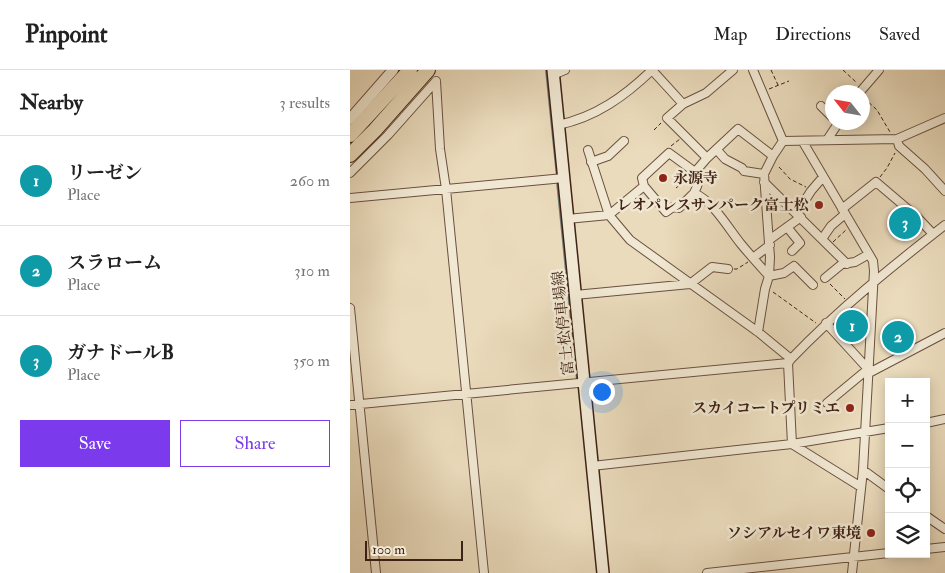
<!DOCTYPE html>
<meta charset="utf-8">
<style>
:root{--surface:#fff;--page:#f2f2f2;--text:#222;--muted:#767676;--line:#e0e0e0;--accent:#7c3aed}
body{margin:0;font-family:"IM FELL Double Pica","Noto Serif JP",serif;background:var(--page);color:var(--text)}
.controls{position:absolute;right:15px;bottom:15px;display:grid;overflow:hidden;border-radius:0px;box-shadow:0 2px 12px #0003}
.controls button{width:45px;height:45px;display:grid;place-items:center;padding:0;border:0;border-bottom:1px solid var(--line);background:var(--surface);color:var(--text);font:25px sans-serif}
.compass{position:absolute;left:475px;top:15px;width:45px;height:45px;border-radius:50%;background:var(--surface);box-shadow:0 2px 12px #0003;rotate:301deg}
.scale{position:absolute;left:15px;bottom:12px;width:98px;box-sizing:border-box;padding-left:5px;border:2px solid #3f2216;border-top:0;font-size:14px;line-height:18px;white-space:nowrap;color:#3f2216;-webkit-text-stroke:4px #f1e8d3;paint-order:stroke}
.you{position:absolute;left:251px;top:321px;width:18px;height:18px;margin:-12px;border:4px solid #fff;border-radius:50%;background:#1a73e8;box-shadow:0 0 0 8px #1a73e833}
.badge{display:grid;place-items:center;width:32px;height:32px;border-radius:50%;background:var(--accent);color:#fff;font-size:16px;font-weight:700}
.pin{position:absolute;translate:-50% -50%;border:2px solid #fff;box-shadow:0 1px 5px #0006}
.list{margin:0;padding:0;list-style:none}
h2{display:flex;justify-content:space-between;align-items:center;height:65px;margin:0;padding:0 20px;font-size:21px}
h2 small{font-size:16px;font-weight:400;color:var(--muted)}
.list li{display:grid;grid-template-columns:32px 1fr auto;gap:15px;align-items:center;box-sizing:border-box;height:90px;padding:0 20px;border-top:1px solid var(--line)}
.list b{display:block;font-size:19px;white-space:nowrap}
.list p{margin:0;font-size:16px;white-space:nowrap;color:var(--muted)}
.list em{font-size:16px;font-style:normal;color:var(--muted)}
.actions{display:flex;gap:10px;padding:15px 20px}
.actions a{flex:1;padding:11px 0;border:1px solid var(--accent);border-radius:0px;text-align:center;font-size:18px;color:var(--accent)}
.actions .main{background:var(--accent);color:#fff}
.icon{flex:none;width:28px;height:28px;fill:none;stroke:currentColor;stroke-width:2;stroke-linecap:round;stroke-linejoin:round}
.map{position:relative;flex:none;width:595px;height:503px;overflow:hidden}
header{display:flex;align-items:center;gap:30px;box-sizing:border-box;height:70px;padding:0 25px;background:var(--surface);border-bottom:1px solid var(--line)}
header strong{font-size:24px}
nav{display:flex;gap:28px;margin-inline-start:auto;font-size:18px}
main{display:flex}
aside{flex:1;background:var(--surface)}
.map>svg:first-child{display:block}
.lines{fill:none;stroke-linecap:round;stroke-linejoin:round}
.stream{stroke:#757d77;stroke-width:2}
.minor-casing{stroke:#6a5040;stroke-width:10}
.tertiary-casing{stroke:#6a5040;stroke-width:12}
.secondary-casing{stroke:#3f2216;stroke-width:14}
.motorway-casing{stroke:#3f2216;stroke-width:16}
.path{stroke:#3f2216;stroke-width:1;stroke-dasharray:4 2.5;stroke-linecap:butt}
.minor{stroke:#f1e8d3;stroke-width:8}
.tertiary{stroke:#f1e8d3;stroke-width:10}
.secondary{stroke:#f1e8d3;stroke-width:11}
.motorway{stroke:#eadbbc;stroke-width:14}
.poi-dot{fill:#8f2418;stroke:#f1e8d3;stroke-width:2}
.labels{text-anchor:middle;stroke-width:5;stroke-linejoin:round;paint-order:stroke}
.poi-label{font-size:15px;font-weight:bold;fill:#3f2216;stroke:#f1e8d3;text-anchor:end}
.street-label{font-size:15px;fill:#3f2216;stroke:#f1e8d3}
</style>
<header>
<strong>Pinpoint</strong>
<nav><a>Map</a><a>Directions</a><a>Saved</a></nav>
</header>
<main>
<aside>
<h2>Nearby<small>3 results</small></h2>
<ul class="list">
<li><span class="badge" style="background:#0f9aa8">1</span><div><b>リーゼン</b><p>Place</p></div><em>260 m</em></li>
<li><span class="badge" style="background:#0f9aa8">2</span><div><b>スラローム</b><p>Place</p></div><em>310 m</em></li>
<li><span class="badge" style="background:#0f9aa8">3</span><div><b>ガナドールB</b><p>Place</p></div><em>350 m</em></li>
</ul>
<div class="actions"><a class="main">Save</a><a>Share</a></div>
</aside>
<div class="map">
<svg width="595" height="503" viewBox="0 0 595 503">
<rect width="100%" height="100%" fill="#eadbbc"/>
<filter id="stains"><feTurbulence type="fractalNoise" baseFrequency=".004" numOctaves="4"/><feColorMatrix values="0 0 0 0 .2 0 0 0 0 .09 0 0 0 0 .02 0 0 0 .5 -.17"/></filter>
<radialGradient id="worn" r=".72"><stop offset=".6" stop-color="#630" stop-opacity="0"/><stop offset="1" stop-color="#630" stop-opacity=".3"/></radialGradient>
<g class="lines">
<path class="stream" d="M196,0L207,107
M207,112L227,310"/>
<g class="minor-casing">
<path id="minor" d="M383,0L356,23L333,34L317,48L357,88L345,102C352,109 348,114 344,123C363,131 378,158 391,174C400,185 410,196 419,206
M403,0L433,71L547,69L595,48
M203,5L215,0
M86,11L90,79L96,119L134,503
M510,22L529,0
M471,36L482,47
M208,55C246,47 275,26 302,0L333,34
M547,69L549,76L575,99L595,121
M477,70L489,52
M453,72L523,191L524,201L513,400L502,503
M238,80L259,145L294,116
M367,80L375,89L392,98L394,101L414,104
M357,88L388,59L423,86
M241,92L258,86L274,71
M0,103L38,65L86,11
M414,112L497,194
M344,123L329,138L323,137L316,142L294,116L292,108L319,83L345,102
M0,128L214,108
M492,139L526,112L566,146L583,164
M447,143L461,121L473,107
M217,149L259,145L280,170L408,262L441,289
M437,157L450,173L442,181
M472,169L481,156L495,144
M419,170L451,147
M403,188L420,175
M419,206L434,203L444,196L463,215
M475,208L492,194L505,192L519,184
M225,225L340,214L362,197L378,199
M0,238L26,503
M476,253L518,299L477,333
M408,262L415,219L419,206L420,187L414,104L423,86L433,71
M517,304L595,263
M0,335L438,293
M576,353L595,349
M442,374L438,293L441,289C488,240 541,197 595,155
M442,374L511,417
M242,396L442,374L539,358
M513,400L539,419
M576,446L595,459
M576,479L595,477
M357,503L539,483"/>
</g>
<g class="tertiary-casing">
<path id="tertiary" d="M0,49L43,0"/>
</g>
<g class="secondary-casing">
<path id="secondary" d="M203,0L253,503"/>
</g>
<g class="motorway-casing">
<path id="motorway" d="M0,65L60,0
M0,85L25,60L78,0"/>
</g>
<path class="path" d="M421,0L428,15
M493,0L507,13
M419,19L439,11
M514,28L527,40L540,62
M304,60L311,53
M321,76L330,69
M429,97L440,109L456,117
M530,107L537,98L545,83
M326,118L339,107
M483,172L497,159
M384,199H387L398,192
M480,214L495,229
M423,222L466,253"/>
<use href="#minor" class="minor"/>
<use href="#tertiary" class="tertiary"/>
<use href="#secondary" class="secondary"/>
<use href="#motorway" class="motorway"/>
</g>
<g class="poi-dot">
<circle cx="313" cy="108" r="5"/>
<circle cx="469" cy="135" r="5"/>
<circle cx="500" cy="338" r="5"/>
<circle cx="521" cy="463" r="5"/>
</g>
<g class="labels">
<g class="poi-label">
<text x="323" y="113" text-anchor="start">永源寺</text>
<text x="459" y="140">レオパレスサンパーク富士松</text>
<text x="490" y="343">スカイコートプリミエ</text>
<text x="511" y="468">ソシアルセイワ東境</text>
</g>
<g class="street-label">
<text transform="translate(213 253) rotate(-96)" y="5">富士松停車場線</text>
</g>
</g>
<rect width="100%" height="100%" filter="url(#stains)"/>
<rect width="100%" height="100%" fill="url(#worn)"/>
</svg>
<div class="controls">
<button>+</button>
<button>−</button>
<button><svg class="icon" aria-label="locate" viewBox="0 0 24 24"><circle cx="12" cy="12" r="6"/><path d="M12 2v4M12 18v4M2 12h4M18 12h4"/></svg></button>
<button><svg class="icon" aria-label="layers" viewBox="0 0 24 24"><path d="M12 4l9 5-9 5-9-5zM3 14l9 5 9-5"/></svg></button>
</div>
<svg class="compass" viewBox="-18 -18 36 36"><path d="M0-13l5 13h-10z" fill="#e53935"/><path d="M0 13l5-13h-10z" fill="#767676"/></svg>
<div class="scale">100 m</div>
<div class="you"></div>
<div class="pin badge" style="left:502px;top:256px;background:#0f9aa8">1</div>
<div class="pin badge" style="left:548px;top:267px;background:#0f9aa8">2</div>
<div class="pin badge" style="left:555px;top:153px;background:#0f9aa8">3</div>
</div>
</main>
